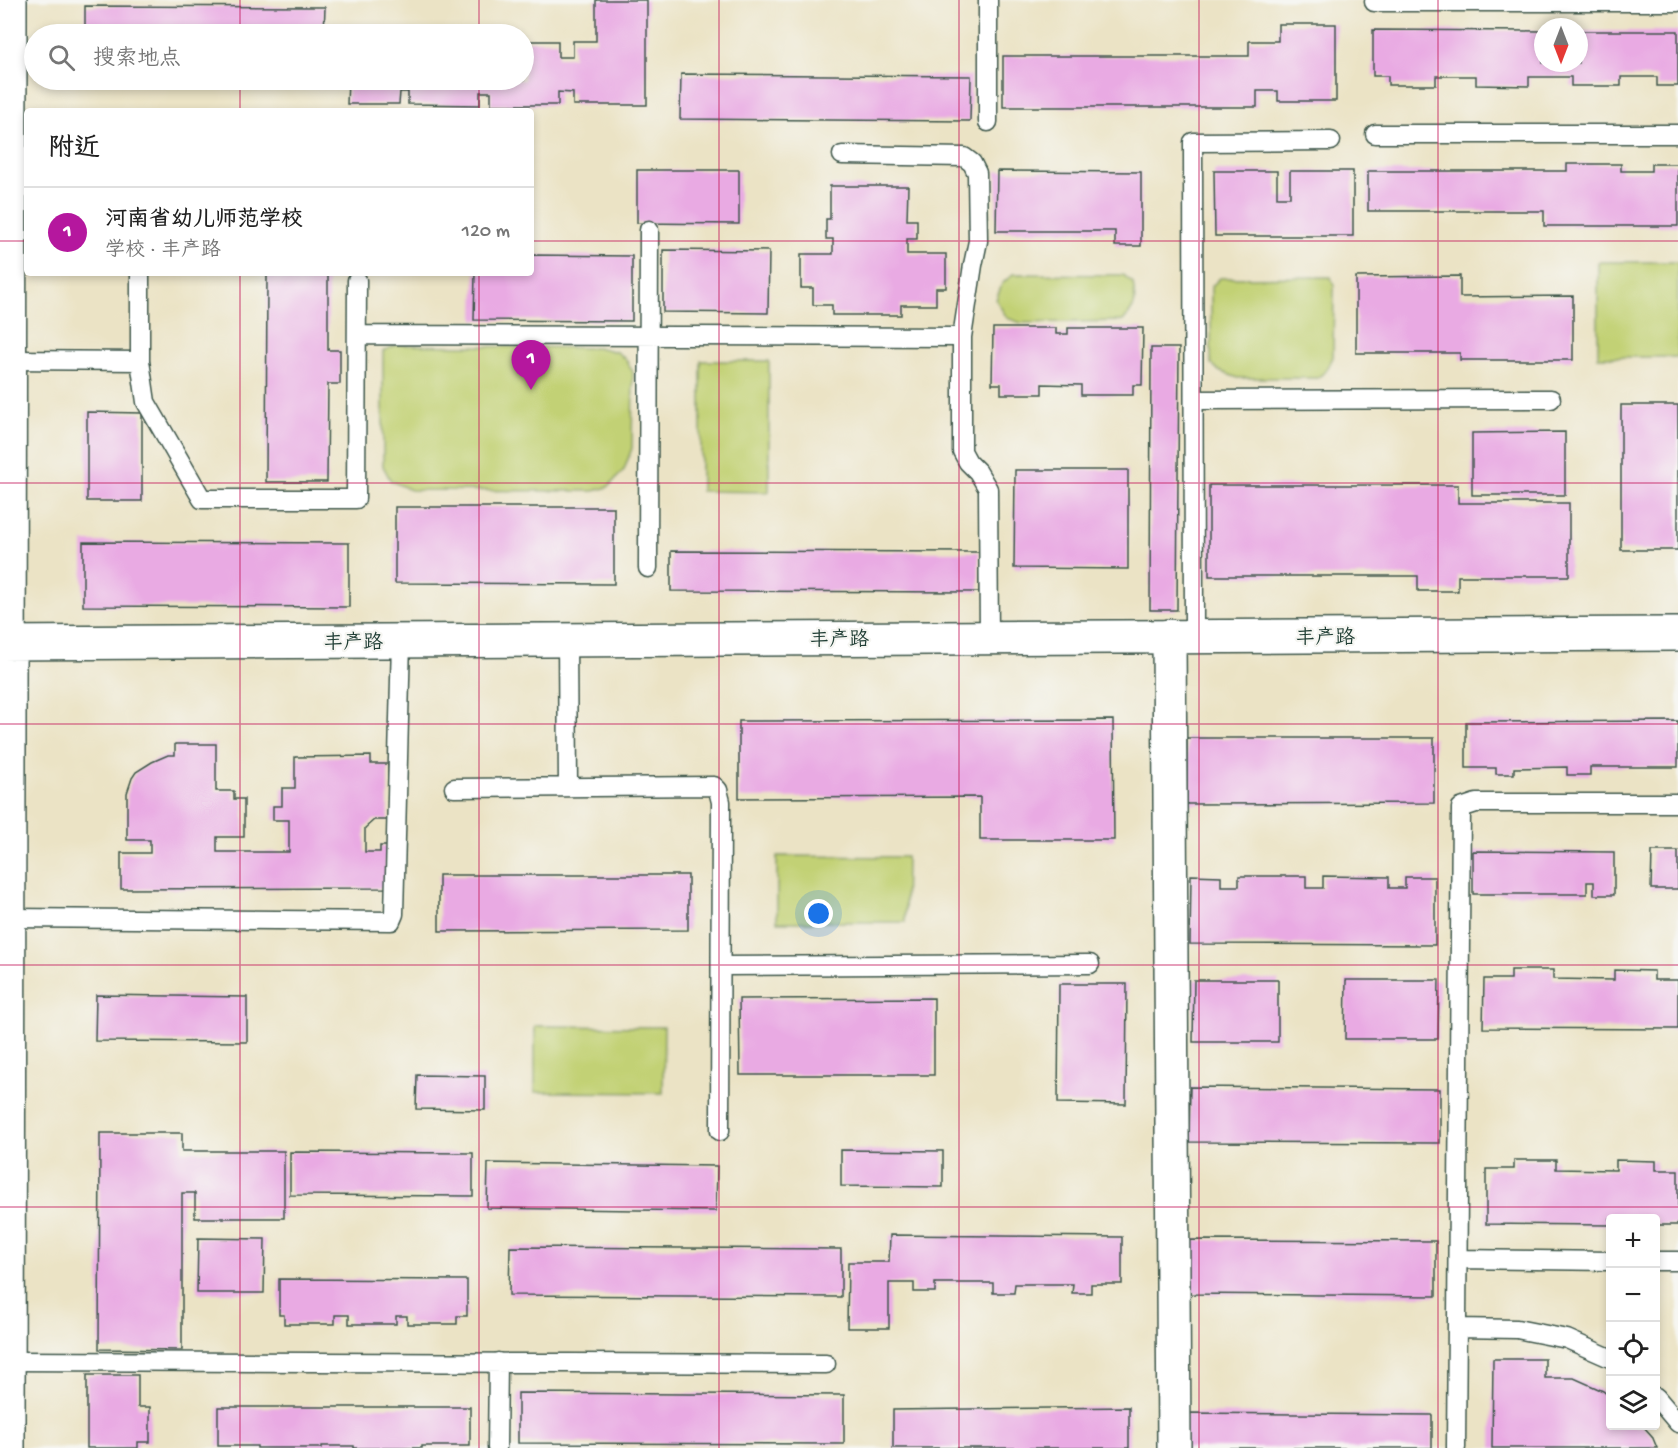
<!DOCTYPE html>
<html lang="zh">
<meta charset="utf-8">
<style>
:root{--surface:#fff;--page:#f2f2f2;--text:#222;--muted:#767676;--line:#e0e0e0;--accent:#b5179e}
body{margin:0;font-family:"Gochi Hand","LXGW WenKai TC",sans-serif;background:var(--page);color:var(--text)}
.controls{position:absolute;right:18px;bottom:18px;display:grid;overflow:hidden;border-radius:6px;box-shadow:0 3px 9px #0003}
.controls button{width:54px;height:54px;display:grid;place-items:center;padding:0;border:0;border-bottom:2px solid var(--line);background:var(--surface);color:var(--text);font:30px sans-serif}
.compass{position:absolute;left:1534px;top:18px;width:54px;height:54px;border-radius:50%;background:var(--surface);box-shadow:0 3px 9px #0003;rotate:180deg}
.you{position:absolute;left:819px;top:914px;width:21px;height:21px;margin:-15px;border:4px solid #fff;border-radius:50%;background:#1a73e8;box-shadow:0 0 0 9px #1a73e833}
.badge{display:grid;place-items:center;width:39px;height:39px;border-radius:50%;background:var(--accent);color:#fff;font-size:20px;font-weight:700}
.pin{position:absolute;translate:-50% -50px;filter:drop-shadow(0 2px 3px #0008)}
.pin::after{content:'';position:absolute;top:32px;width:21px;height:18px;background:inherit;clip-path:polygon(0 0,100% 0,50% 100%)}
.list{margin:0;padding:0;list-style:none}
h2{display:flex;justify-content:space-between;align-items:center;height:78px;margin:0;padding:0 24px;font-size:26px}
h2 small{font-size:20px;font-weight:400;color:var(--muted)}
.list li{display:grid;grid-template-columns:39px 1fr auto;gap:18px;align-items:center;box-sizing:border-box;height:90px;padding:0 24px;border-top:2px solid var(--line)}
.list b{display:block;font-size:22px;white-space:nowrap}
.list p{margin:0;font-size:20px;white-space:nowrap;color:var(--muted)}
.list em{font-size:20px;font-style:normal;color:var(--muted)}
.icon{flex:none;width:33px;height:33px;fill:none;stroke:currentColor;stroke-width:2;stroke-linecap:round;stroke-linejoin:round}
.map{position:relative;flex:none;width:1678px;height:1448px;overflow:hidden}
.search{position:absolute;background:var(--surface);box-shadow:0 3px 9px #0003;left:24px;top:24px;width:510px;height:66px;display:flex;align-items:center;gap:15px;box-sizing:border-box;padding:0 21px;border-radius:33px;color:var(--muted);font-size:22px}
.panel{position:absolute;background:var(--surface);box-shadow:0 3px 9px #0003;left:24px;top:108px;width:510px;height:168px;border-radius:6px}
.map>svg:first-child{display:block}
.green{fill:#c2d174;stroke:#708754;stroke-width:1.5}
.building{fill:#e9aae3}
.lines{fill:none;stroke-linecap:round;stroke-linejoin:round}
.service-casing{stroke:#3e564a;stroke-width:21}
.minor-casing{stroke:#3e564a;stroke-width:36}
.tertiary-casing{stroke:#3e564a;stroke-width:36}
.service{stroke:#fff;stroke-width:18}
.minor{stroke:#fff;stroke-width:33}
.tertiary{stroke:#fff;stroke-width:33}
.grid{fill:none;stroke:#c2185b;stroke-width:1.5;stroke-opacity:0.55}
.labels{text-anchor:middle;stroke-width:4.5;stroke-linejoin:round;paint-order:stroke}
.street-label{font-size:20px;fill:#1f3d34;stroke:#f6f6f2}
</style>
<div class="map">
<svg width="1678" height="1448" viewBox="0 0 1678 1448">
<rect width="100%" height="100%" fill="#f6f6f2"/>
<filter id="ink" filterUnits="userSpaceOnUse"><feTurbulence type="fractalNoise" baseFrequency=".0167" numOctaves="2"/><feDisplacementMap in="SourceGraphic" scale="12" xChannelSelector="R" yChannelSelector="G"/><feConvolveMatrix kernelMatrix="1 2 1 2 8 2 1 2 1" color-interpolation-filters="sRGB"/></filter>
<filter id="wash" filterUnits="userSpaceOnUse"><feTurbulence type="fractalNoise" baseFrequency=".008" numOctaves="4" result="noise"/><feDisplacementMap in="SourceGraphic" scale="24" xChannelSelector="R" yChannelSelector="G"/><feGaussianBlur stdDeviation="1.35" result="paint"/><feColorMatrix in="noise" values="0 0 0 0 0 0 0 0 0 0 0 0 0 0 0 0 0 1.4 0 .05"/><feComposite in="paint" operator="in"/></filter>
<g filter="url(#wash)">
<rect width="100%" height="100%" fill="#ebe3c5"/>
<path class="green" d="M1598,262H1678V357H1598Z
M1013,274L1123,275L1133,283C1136,304 1137,305 1123,321L1021,323L1007,318L996,300L1002,284Z
M1331,277L1334,286L1333,357L1326,371L1317,378H1238L1219,371L1211,363V287L1220,278Z
M396,345L601,348L617,352L626,360L633,372L632,448L624,470L608,487L594,491L411,490L391,481L383,466V351Z
M701,361H769V492L701,491Z
M777,856L906,857L905,922H777Z
M535,1026L664,1027L663,1093L535,1092Z"/>
<g id="blocks">
<path class="building" d="M596,0H647V105H573V93L558,92V105H491V92H480V105L408,104V92H400L399,104H347L348,80H524V41H558V57H573V41H596Z
M85,6L325,7L324,34H85Z
M1278,24H1336V101H1278V91H1257V107H1003V56H1249V41H1278Z
M1373,30L1543,31V63H1579V31H1678V86H1657V77H1621V86H1571V77H1529V86L1476,85V76H1436V85H1388V76H1373Z
M681,74L971,76L970,121L680,119Z
M1567,164H1621V171H1651V164H1678V226H1544V211H1368V171H1567Z
M637,170H739V224L637,223Z
M997,171L1141,172V246H1115V231H996Z
M1214,171H1277V197H1290V171H1353V236H1215Z
M830,186H908L907,220H917V239H907V254H946V288H936V305H901V315H832V305H813V288H801V254H833V239H826V219H830Z
M663,250L769,251L768,313L663,312Z
M531,255L632,256V321L474,320L475,273H531Z
M267,273H328V350H340V384H328L327,482H266Z
M1460,276V297L1573,296V360H1460V353H1356V277Z
M993,328H1056V334H1068V328H1143L1142,385H1133V395H1081V385L1042,384V394H1001V384H992Z
M1151,348H1179L1177,610H1150Z
M1621,405H1678V550H1621Z
M87,412L142,413V501H87Z
M1565,432V495H1472V433Z
M1015,470H1128V569L1014,568Z
M1209,485H1458V503H1569V576H1458V591H1418V576H1209Z
M395,507H614V584L395,583Z
M83,542L349,543V607L83,606Z
M671,551L979,552V592L671,591Z
M1113,720L1114,840H980V797L739,798V721Z
M1678,721V767H1590V775H1567V767L1514,768V774H1496V768H1466V722Z
M1187,738H1434V803L1187,804Z
M175,744H216V791H234V799H244V837H217V852H289V820H273V806H282V788H295V757L371,756V764H388V820H374L365,828V852H380V846H393V858H386V888L121,889V853H150V840H127V793L132,778L136,772L152,762L168,755H175Z
M1473,851L1614,852V895H1594V882H1587V894H1473Z
M1652,851H1678V889H1651Z
M439,875H688V930L439,931Z
M1191,875L1221,876V886H1239V876H1306V888H1323V876L1389,877V888H1405V877H1435V945L1190,944Z
M1511,970H1553V979L1614,980V970L1654,971V980H1678V1029L1483,1028L1484,979H1511Z
M1194,980H1278V1042H1193Z
M1346,980H1439L1438,1039H1345Z
M1059,984H1127L1126,1104L1058,1103Z
M96,995L247,997V1042L95,1041Z
M934,998V1075H740L739,999Z
M417,1075L485,1076V1110L416,1109Z
M1190,1087L1440,1089V1143L1189,1142Z
M100,1133H182V1151H284V1218H195V1193H182V1350L99,1349Z
M841,1150L943,1151V1187L841,1186Z
M290,1152L473,1153V1196L290,1195Z
M1514,1160H1556V1169L1616,1170V1160L1656,1161V1170H1678V1225H1656V1218H1610V1225L1486,1224V1169H1514Z
M488,1163L717,1166L716,1211L487,1208Z
M890,1235L1122,1237V1284H1091V1293H1072L1073,1284H1015L1014,1293H993V1283H935V1292H914V1283H889V1328H847L848,1262H889Z
M198,1238L265,1239L264,1293H197Z
M1186,1240L1436,1241V1296L1186,1294Z
M510,1247L841,1249V1297L509,1295Z
M279,1279L467,1280V1316H457V1324H407V1316H396V1324H349V1315H335V1324H284V1315H279Z
M1493,1359H1545V1378H1574L1603,1391L1610,1397V1426H1643L1652,1436L1657,1448H1492Z
M87,1375H138V1407H150V1442H138V1448H87Z
M518,1393L844,1395V1444L518,1443Z
M218,1407H470V1446H422V1448H354V1446H322V1448H257V1446H218Z
M1129,1407V1448H893V1410Z
M1185,1413L1432,1415V1448H1185Z"/>
</g>
</g>
<g filter="url(#ink)">
<use href="#blocks" fill-opacity="0" stroke="#3e564a" stroke-width="1.5"/>
<g class="lines">
<g class="service-casing">
<path id="service" d="M988,0V122
M1374,2H1678
M1375,134H1678
M842,155L964,157L972,163L977,173L978,241L973,265L962,337V451L968,462L978,472L988,489L989,637
M357,335L962,337
M10,360L140,361V273
M140,361L146,402L202,499H356L357,280
M1194,400L1551,399
M648,568L649,230
M1194,636L1193,142L1331,141
M567,639L568,787
M454,788L714,786L718,790L721,802L720,1131
M9,918L391,921L394,914L401,641
M721,966L1090,964
M1458,1259L1610,1261
M1656,1261H1678
M1457,1328L1517,1329L1567,1339L1610,1358
M9,1361L826,1364
M1656,1397L1678,1423
M497,1448L498,1362
M1456,1448L1461,808L1476,803H1678"/>
</g>
<g class="minor-casing">
<path id="minor" d="M1169,636L1174,1448"/>
</g>
<g class="tertiary-casing">
<path id="tertiary" d="M0,643L1678,634
M8,1448L10,0"/>
</g>
<use href="#service" class="service"/>
<use href="#minor" class="minor"/>
<use href="#tertiary" class="tertiary"/>
</g>
</g>
<path class="grid" d="M240,0V34M479,0V34M719,0V1448M959,0V1448M1199,0V1448M1438,0V1448M240,80V111M479,80V111M0,241H27M531,241H1678M240,273V1448M479,273V1448M0,483H1678M0,724H1678M0,965H1678M0,1207H1678"/>
<g class="labels">
<g class="street-label">
<text x="1325" y="643">丰产路</text>
<text x="839" y="645">丰产路</text>
<text x="353" y="648">丰产路</text>
</g>
</g>
</svg>
<div class="controls">
<button>+</button>
<button>−</button>
<button><svg class="icon" aria-label="locate" viewBox="0 0 24 24"><circle cx="12" cy="12" r="6"/><path d="M12 2v4M12 18v4M2 12h4M18 12h4"/></svg></button>
<button><svg class="icon" aria-label="layers" viewBox="0 0 24 24"><path d="M12 4l9 5-9 5-9-5zM3 14l9 5 9-5"/></svg></button>
</div>
<svg class="compass" viewBox="-18 -18 36 36"><path d="M0-13l5 13h-10z" fill="#e53935"/><path d="M0 13l5-13h-10z" fill="#767676"/></svg>
<div class="you"></div>
<div class="pin badge" style="left:531px;top:390px">1</div>
<div class="search"><svg class="icon" aria-label="search" viewBox="0 0 24 24"><circle cx="10" cy="10" r="6"/><path d="M15 15l6 6"/></svg>搜索地点</div>
<section class="panel">
<h2>附近<small></small></h2>
<ul class="list">
<li><span class="badge">1</span><div><b>河南省幼儿师范学校</b><p>学校 · 丰产路</p></div><em>120 m</em></li>
</ul>
</section>
</div>
